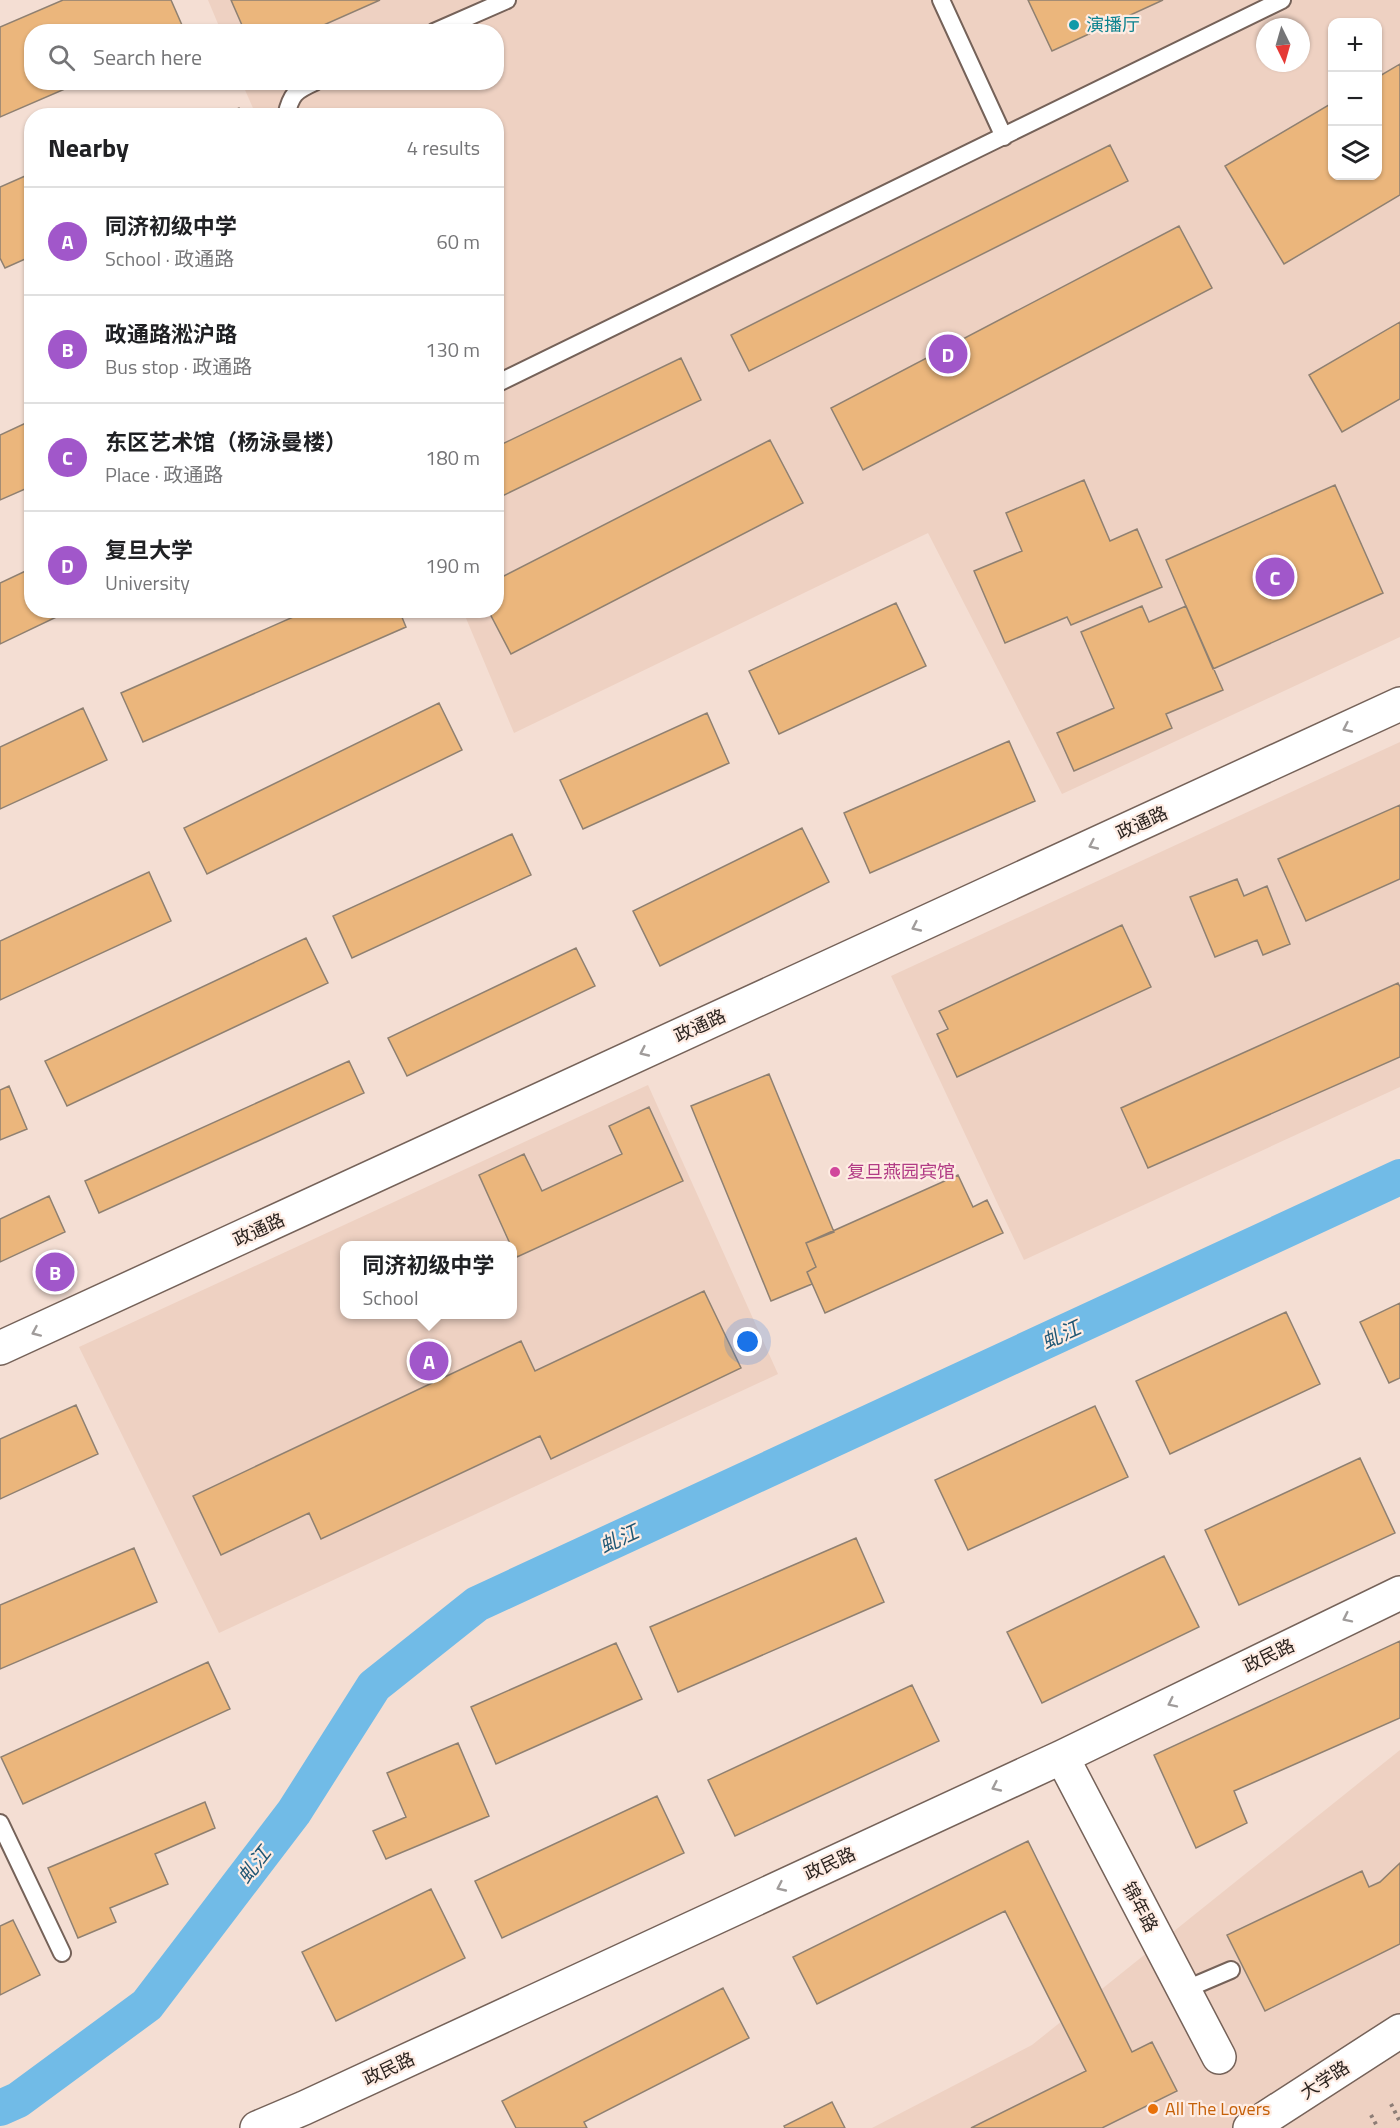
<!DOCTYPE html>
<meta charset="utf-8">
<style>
:root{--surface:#fff;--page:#f2f2f2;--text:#202124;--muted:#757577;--line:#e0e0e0;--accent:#a157ca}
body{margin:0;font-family:"Titillium Web","Noto Sans SC",sans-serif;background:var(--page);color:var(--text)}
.controls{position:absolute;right:18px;top:18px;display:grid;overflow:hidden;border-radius:12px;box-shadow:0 2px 4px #0004}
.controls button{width:54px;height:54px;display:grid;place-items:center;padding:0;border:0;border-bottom:2px solid var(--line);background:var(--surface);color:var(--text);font:30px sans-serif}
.compass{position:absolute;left:1256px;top:18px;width:54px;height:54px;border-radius:50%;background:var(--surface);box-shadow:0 2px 4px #0004;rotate:175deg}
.you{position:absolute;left:748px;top:1342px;width:21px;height:21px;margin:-15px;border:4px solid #fff;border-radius:50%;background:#1a73e8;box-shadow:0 0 0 9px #1a73e833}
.badge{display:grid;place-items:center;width:39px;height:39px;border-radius:50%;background:var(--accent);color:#fff;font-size:20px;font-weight:700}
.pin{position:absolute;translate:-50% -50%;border:3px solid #fff;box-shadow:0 2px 6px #0006}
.popup{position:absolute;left:340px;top:1241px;width:177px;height:78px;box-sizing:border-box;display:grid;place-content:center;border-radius:12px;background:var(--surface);filter:drop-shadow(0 2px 4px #0005);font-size:20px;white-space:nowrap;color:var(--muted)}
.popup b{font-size:22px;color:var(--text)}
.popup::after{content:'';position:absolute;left:50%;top:100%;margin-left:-12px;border:12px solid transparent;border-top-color:var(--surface)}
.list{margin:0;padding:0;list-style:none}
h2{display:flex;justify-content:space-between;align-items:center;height:78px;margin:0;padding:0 24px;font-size:26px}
h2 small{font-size:20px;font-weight:400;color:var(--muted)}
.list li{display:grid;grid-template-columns:39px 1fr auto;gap:18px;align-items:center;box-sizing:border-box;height:108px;padding:0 24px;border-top:2px solid var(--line)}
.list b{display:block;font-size:22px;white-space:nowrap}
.list p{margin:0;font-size:20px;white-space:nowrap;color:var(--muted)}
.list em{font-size:20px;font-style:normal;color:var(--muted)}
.icon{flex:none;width:33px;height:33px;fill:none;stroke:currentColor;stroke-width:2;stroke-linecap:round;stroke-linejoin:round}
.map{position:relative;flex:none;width:1400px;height:2128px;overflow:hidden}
.search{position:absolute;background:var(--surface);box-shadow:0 2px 4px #0004;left:24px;top:24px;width:480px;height:66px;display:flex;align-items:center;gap:15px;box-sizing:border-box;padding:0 21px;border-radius:24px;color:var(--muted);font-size:22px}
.panel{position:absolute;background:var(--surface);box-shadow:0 2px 4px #0004;left:24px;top:108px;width:480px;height:510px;border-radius:24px}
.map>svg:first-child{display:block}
.built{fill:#eed1c2;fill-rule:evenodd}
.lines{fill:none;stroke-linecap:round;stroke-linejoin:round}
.canal{stroke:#71bbe7;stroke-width:36}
.building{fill:#ebb67c;stroke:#8f8071;stroke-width:1.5}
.service-casing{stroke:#756259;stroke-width:20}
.minor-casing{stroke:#756259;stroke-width:36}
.tertiary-casing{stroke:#756259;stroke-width:36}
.path{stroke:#8c7d76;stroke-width:4;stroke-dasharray:3 4.5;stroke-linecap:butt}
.service{stroke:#fff;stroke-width:16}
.minor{stroke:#fff;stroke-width:33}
.tertiary{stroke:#fff;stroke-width:33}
.oneway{stroke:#a09c9b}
.culture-dot{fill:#0f9aa8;stroke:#feece3;stroke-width:2}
.hotel-dot{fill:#d1479c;stroke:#feece3;stroke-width:2}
.food-dot{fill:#e8710a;stroke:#feece3;stroke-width:2}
.labels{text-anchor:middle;stroke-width:4.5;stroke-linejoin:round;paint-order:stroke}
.culture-label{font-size:18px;fill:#0d838f;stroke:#feece3;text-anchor:start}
.street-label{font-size:18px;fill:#2c2420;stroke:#feece3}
.hotel-label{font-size:18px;fill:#b23c85;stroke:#feece3;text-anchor:start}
.food-label{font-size:18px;fill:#c56008;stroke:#feece3;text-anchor:start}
.water-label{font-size:20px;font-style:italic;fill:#1e5674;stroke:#feece3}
</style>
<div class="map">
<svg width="1400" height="2128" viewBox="0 0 1400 2128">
<rect width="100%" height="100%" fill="#f4ded3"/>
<path class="built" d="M208,0H1400V637L1062,794L928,533L514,733L463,611L496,610V116L256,115L242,83L496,82V32L221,31ZM1332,22H1378V176H1332ZM1265,27H1301V63H1265Z
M1400,742V1087L1024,1260L891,976Z
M648,1085L778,1374L219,1633L79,1347ZM345,1246H513V1314H345Z
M1400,1750V2128H872L1032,2045Z"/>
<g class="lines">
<path class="canal" d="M0,2108L18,2100L147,2005L294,1812L374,1686L477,1604L1400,1177"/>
</g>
<path class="building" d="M63,0H171L185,32H32V82H81L0,117V27Z
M231,0H380L308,32H245Z
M1028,0H1163L1052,51Z
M1400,64V195L1284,264L1225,166L1332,103V176H1378V77Z
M239,108L242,116H222Z
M1110,145L1128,181L749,371L731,335Z
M32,173V256L5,268L0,258V187Z
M1179,226L1212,288L863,470L831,408Z
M1400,322V399L1342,432L1309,375Z
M681,358L701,400L496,499V447Z
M28,422L32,430V486L0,500V435Z
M770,440L803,503L511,654L488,610H496V580Z
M1084,480L1110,541L1137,529L1162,587L1071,625L1067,617L1005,643L974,571L1022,551L1006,513Z
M1335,485L1383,593L1213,669L1166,560Z
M32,568V610H71L0,644V583Z
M896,603L926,666L779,734L749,671Z
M1142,606L1149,622L1186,606L1223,690L1166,714L1172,728L1074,771L1057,733L1114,708L1081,632Z
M309,610H399L406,627L143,742L121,693Z
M439,703L462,750L207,874L184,828Z
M83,708L107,760L0,809V747Z
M707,713L729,763L583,829L560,780Z
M1009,741L1035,801L870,873L844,813Z
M1400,805V879L1306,921L1278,859Z
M802,828L829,882L660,966L633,911Z
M512,834L531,875L352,958L333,916Z
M149,872L171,921L0,1000V941Z
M1237,879L1244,896L1267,886L1290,944L1263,955L1257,940L1215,957L1190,897Z
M1122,925L1151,987L957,1077L937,1034L948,1029L939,1011Z
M306,938L328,983L67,1106L45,1061Z
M576,948L595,986L407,1076L388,1038Z
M1398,983L1400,987V1057L1148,1168L1121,1108Z
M349,1061L364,1093L99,1213L85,1181Z
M769,1074L834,1232L806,1243L816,1267L807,1272L812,1284L771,1301L691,1106Z
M9,1086L27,1129L0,1140V1090Z
M649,1107L683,1181L517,1257L513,1246H511L479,1175L524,1154L542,1191L622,1154L609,1126Z
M958,1175L973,1207L987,1200L1003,1233L825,1313L807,1272L816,1267L806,1243Z
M49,1196L65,1232L0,1262V1219Z
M704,1291L741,1368L551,1459L540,1436L321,1539L309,1513L221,1555L193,1496L521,1341L535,1371Z
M1400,1303V1378L1389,1383L1360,1322Z
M1286,1312L1320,1384L1170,1454L1136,1381Z
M76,1405L98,1454L0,1499V1439Z
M1095,1406L1128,1477L968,1550L935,1480Z
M1360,1458L1395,1533L1239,1605L1205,1530Z
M856,1538L884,1602L678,1692L650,1627Z
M134,1548L157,1602L0,1669V1605Z
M1164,1556L1199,1627L1042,1703L1007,1632Z
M1400,1641V1718L1234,1791L1247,1823L1196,1848L1154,1755Z
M616,1643L642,1699L496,1764L471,1707Z
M208,1662L230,1709L23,1804L1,1757Z
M912,1685L939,1741L735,1836L708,1780Z
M458,1743L489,1816L386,1859L373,1831L406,1817L387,1773Z
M657,1796L684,1853L502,1938L475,1881Z
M205,1802L215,1828L155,1854L168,1884L110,1908L116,1922L78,1938L48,1868Z
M1028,1841L1132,2052L1152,2042L1177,2091L1102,2128H971L1086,2071L1005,1911L817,2004L793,1957Z
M1400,1863V1944L1265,2011L1227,1935L1362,1871L1369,1887L1380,1882Z
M431,1889L465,1958L336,2021L302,1952Z
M13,1920L40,1975L0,1995V1926Z
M723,1988L749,2038L584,2122L587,2128H516L502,2101Z
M832,2102L845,2128H785L784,2126Z"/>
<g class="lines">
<g class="service-casing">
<path id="service" d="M941,0L1004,137
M434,32L507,0
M286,116C291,94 295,91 315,82
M496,384L1282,0
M0,1823L62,1953
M1184,1990L1231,1970"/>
</g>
<g class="minor-casing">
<path id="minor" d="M1062,1757L1219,2057
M257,2128L304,2108L1062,1757L1400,1593"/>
</g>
<g class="tertiary-casing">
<path id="tertiary" d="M0,1348L1400,704
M1250,2128L1400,2031"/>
</g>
<path class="path" d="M1391,2104L1400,2122
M1371,2115L1378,2128"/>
<use href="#service" class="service"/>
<use href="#minor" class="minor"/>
<use href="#tertiary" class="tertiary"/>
</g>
<defs><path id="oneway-chevron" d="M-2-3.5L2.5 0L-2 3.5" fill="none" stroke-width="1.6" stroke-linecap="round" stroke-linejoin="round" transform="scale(1.5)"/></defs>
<g class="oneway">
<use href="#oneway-chevron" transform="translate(1347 728) rotate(155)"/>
<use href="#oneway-chevron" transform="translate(1093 845) rotate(155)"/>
<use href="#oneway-chevron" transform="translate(916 927) rotate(155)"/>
<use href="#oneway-chevron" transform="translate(644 1052) rotate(155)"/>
<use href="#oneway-chevron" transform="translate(36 1332) rotate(156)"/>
<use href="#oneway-chevron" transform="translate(1347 1618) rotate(154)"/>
<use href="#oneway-chevron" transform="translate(1172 1703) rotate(154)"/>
<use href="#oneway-chevron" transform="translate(996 1787) rotate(155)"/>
<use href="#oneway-chevron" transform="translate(781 1887) rotate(155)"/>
</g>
<circle class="culture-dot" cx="1074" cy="25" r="6"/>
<circle class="hotel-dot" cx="835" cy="1172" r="6"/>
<circle class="food-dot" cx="1153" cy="2109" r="6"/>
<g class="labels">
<g class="culture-label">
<text x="1086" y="31">演播厅</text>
</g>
<g class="street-label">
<text transform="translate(1142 823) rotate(-25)" y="6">政通路</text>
<text transform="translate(700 1026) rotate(-25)" y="6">政通路</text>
<text transform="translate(259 1230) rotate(-25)" y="6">政通路</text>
<text transform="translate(1269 1656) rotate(-26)" y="6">政民路</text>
<text transform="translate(830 1864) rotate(-25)" y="6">政民路</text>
<text transform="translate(1140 1907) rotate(62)" y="6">锦年路</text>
<text transform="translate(389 2069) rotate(-25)" y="6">政民路</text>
<text transform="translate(1325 2080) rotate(-33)" y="6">大学路</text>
</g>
<g class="hotel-label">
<text x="847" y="1178">复旦燕园宾馆</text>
</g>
<g class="food-label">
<text x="1165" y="2115">All The Lovers</text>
</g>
<g class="water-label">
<text transform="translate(1061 1335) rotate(-25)" y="7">虬江</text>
<text transform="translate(619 1539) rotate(-25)" y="7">虬江</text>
<text transform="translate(254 1865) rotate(-52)" y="7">虬江</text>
</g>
</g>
</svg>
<div class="controls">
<button>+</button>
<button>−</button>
<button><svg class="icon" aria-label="layers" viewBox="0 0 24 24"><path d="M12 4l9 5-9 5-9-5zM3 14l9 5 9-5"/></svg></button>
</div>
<svg class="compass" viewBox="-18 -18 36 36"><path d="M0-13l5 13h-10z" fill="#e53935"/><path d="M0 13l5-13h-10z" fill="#757577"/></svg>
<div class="you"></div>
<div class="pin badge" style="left:429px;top:1361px">A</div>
<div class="popup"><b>同济初级中学</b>School</div>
<div class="pin badge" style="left:55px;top:1272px">B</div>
<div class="pin badge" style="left:1275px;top:577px">C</div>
<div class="pin badge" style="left:948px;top:354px">D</div>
<div class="search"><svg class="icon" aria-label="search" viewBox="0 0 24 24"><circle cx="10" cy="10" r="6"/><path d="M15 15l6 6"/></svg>Search here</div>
<section class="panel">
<h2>Nearby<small>4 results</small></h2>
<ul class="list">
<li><span class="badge">A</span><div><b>同济初级中学</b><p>School · 政通路</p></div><em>60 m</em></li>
<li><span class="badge">B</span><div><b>政通路淞沪路</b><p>Bus stop · 政通路</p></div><em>130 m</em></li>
<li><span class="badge">C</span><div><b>东区艺术馆（杨泳曼楼）</b><p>Place · 政通路</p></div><em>180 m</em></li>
<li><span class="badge">D</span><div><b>复旦大学</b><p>University</p></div><em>190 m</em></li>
</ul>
</section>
</div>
